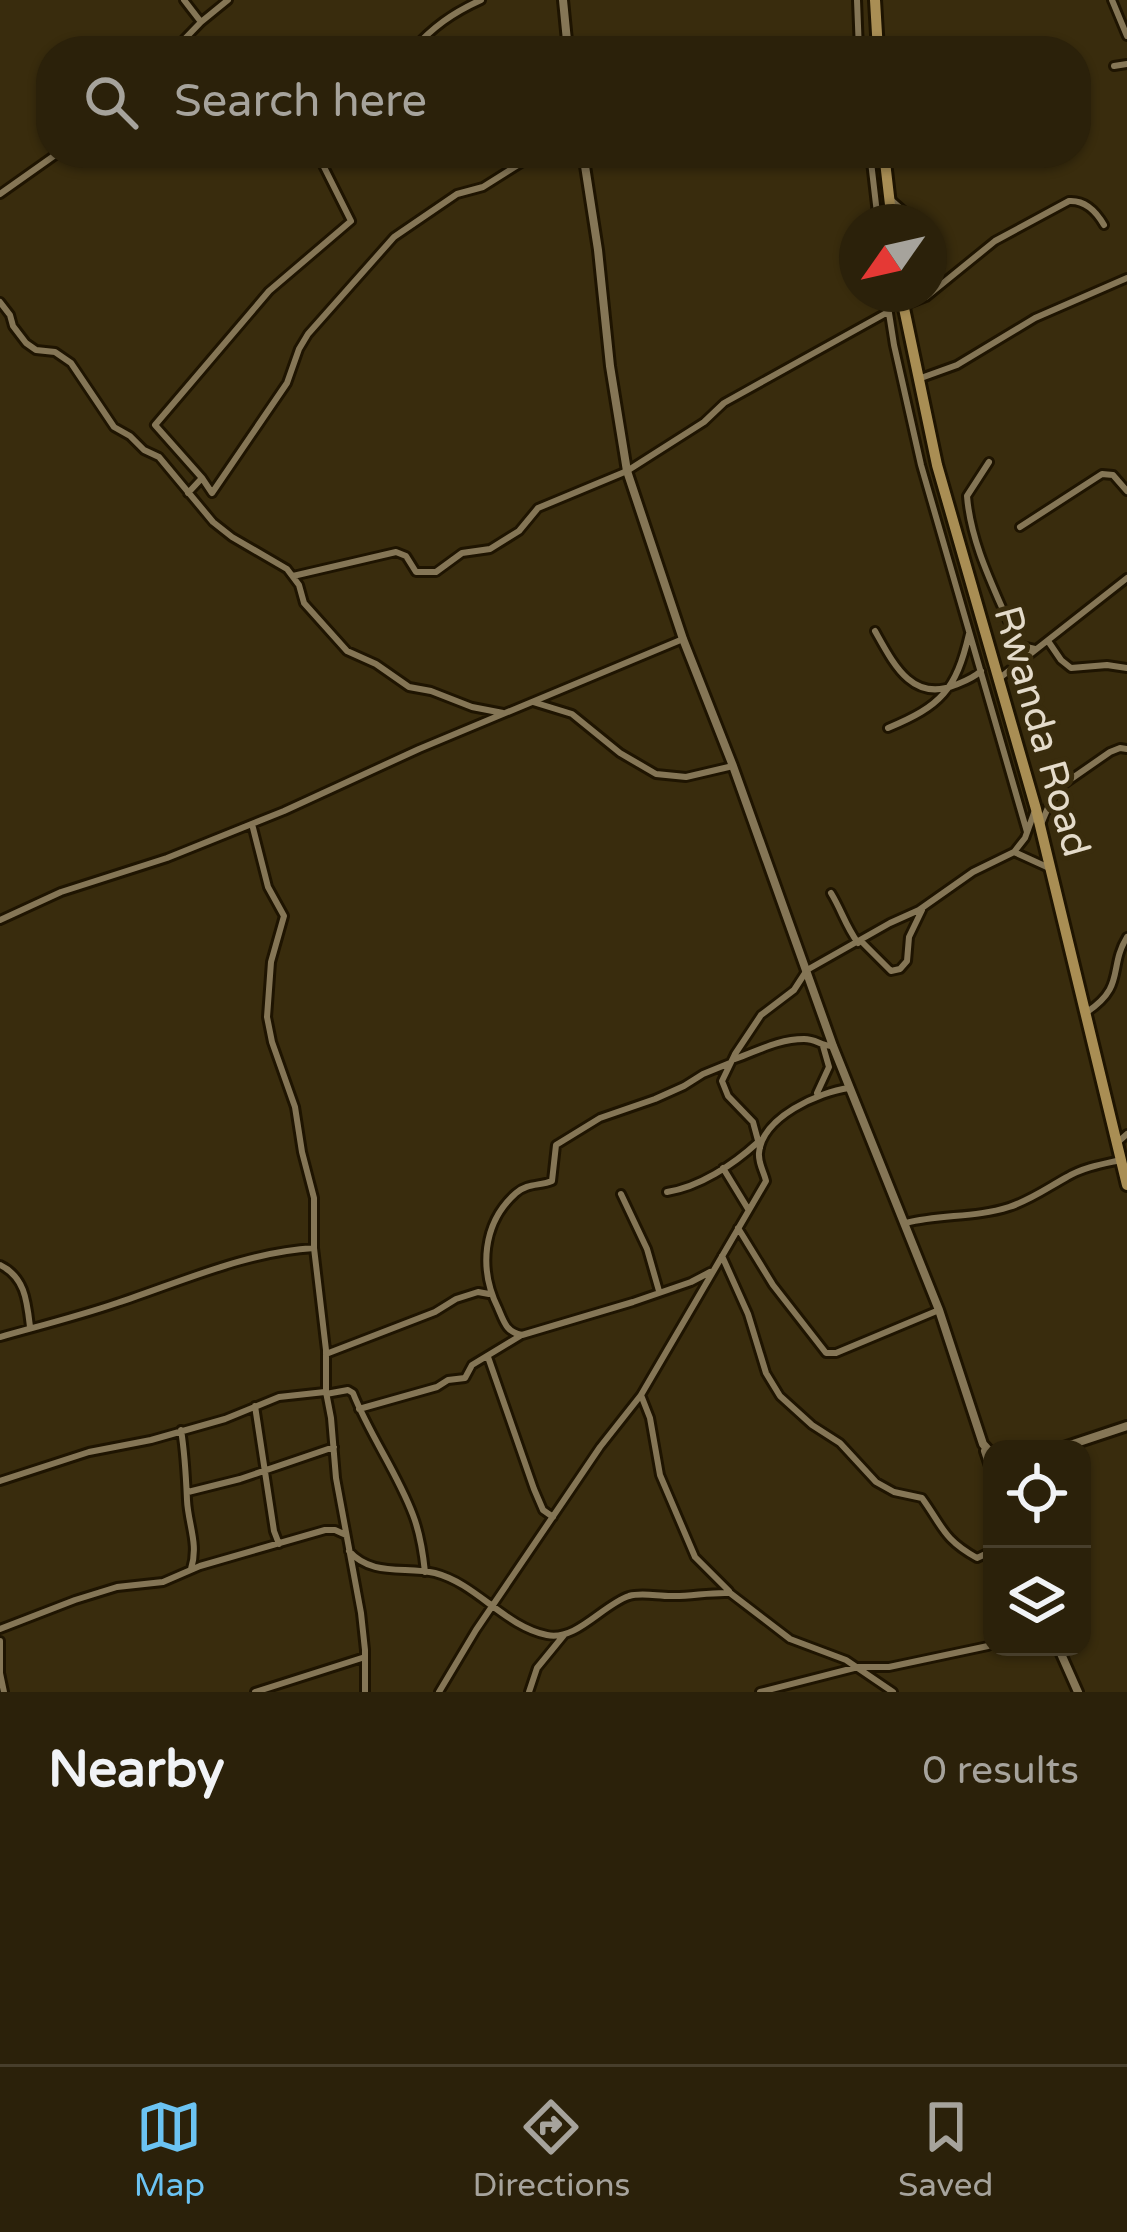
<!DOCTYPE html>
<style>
:root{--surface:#2b210a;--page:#332913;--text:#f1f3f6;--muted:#a6a39c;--line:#473e2b;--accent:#6bc3f2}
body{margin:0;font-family:"Varela Round",sans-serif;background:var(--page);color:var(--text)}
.controls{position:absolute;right:36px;bottom:36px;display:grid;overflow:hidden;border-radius:24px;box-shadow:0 3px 9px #0004}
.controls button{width:108px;height:108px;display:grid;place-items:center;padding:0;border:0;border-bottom:3px solid var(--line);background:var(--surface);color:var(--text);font:60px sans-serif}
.compass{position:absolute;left:839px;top:204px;width:108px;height:108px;border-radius:50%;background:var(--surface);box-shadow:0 3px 9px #0004;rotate:236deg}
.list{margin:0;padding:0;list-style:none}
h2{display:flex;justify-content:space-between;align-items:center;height:156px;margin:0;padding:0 48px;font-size:51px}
h2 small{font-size:39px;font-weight:400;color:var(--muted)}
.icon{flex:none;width:66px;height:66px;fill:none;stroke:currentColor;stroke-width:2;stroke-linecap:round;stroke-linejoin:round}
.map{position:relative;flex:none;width:1127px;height:1692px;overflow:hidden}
.search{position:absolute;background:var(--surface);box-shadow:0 3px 9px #0004;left:36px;right:36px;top:36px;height:132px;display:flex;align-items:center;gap:30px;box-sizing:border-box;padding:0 42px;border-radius:48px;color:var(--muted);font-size:45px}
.sheet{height:372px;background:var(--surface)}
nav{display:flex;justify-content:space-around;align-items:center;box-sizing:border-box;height:168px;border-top:3px solid var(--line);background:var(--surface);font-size:33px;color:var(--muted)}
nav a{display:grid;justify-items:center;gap:6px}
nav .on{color:var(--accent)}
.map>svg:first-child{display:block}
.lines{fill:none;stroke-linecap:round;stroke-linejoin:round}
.minor-casing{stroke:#1e1401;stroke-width:12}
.tertiary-casing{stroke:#1e1401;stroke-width:14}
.trunk-casing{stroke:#1e1401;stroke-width:16}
.minor{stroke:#857656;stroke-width:6}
.tertiary{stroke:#857656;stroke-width:8}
.trunk{stroke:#a98e54;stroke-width:10}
.labels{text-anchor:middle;stroke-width:10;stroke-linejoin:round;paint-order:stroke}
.street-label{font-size:39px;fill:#e4dbca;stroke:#392c0d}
</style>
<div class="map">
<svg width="1127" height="1692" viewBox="0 0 1127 1692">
<rect width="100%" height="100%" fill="#392c0d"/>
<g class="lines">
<g class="minor-casing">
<path id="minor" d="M184,0L201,22
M857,0L859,51
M1112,0L1127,36
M173,51L201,22L228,0
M411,51C433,27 452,13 481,0
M1114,66L1127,64
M870,153L878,222
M0,194L58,153
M890,199L907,214L911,222
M886,294L894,345L921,465L1027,832
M0,302L10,315L13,326L26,343L36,350L55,352L71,363L114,427L130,436L144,450L159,457L213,522L232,537L287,569L299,585L304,603L347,651L376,664L409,687L431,691L472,707L503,713
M903,306L926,297L995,241L1069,201C1085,200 1096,211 1104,225
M921,378L957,365L1035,318L1127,278
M989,462L967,496C971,548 999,597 1018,645L1035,649
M202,478L155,425L269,291L351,221L317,153
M188,493L202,478L212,493L287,383L299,349L308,334L394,237L457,194L483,187L537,153
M1020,527L1102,474L1113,475L1127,491
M293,576L396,552L406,556L416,572H436L462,553L490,549L519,531L538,508L627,471L704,422L724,403L888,312
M875,631C893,663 912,703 955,685C965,681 972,679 981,671
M1048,641L1061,660L1071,668L1107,665L1127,668
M1001,677L1127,578
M533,702L572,714L620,753L656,774L686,777L733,766
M888,728C941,706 956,690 969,634
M252,824L268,887L284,916L271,962L267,1017L272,1042L295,1107L302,1152L314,1198V1248L326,1350V1392L331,1418L336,1478L361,1613L365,1650V1692
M1041,824L1053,796L1061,786L1110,752L1120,748L1127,749
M1014,852L1025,838L1034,813
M831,893C842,911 845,925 858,943
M0,920L61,892L167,858L284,811L419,749L683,639
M861,941L891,971L900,969L907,961L909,937L922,910
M1087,1012C1126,986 1108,968 1127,937
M735,1059C758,1051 778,1039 804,1039C817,1039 820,1046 833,1046
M817,1093L829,1067L823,1046
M1118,1142L1127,1134
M760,1148L753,1122L728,1096L722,1081L735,1054L761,1015L794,990L807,970L890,923L919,910L973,872L1014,852L1047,867
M723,1168L748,1209
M667,1192C699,1187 733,1165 757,1143
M621,1194L647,1249L659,1291
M906,1223C940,1214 975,1218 1009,1207C1031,1200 1047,1188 1067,1177C1084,1167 1103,1164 1121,1160
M738,1228L773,1285L826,1353H836L939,1310
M722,1256L748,1314L766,1373L780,1396L812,1425L840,1443L876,1482L894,1492L922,1498C943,1527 943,1539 977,1558L992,1551
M0,1265C25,1277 27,1301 30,1327
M710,1272L691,1282L633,1302L522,1335C506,1332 504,1322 498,1308C479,1270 482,1223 516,1193C527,1183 540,1186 552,1181L556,1145L600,1118L655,1099L684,1086L703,1074L730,1063
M0,1337C39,1326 79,1316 117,1303C181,1282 246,1252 314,1248
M326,1354L435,1312L456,1299L478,1292L489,1294
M488,1357L534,1489L543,1510L553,1517
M326,1394L348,1390L353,1393C370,1436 397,1472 413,1515C420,1533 423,1553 425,1572
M641,1395L650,1418L660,1475L695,1557L729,1591
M255,1406L274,1531L279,1544
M359,1409L437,1387L448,1380L465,1378L472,1365L520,1336
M181,1430C185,1454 186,1476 187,1500C188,1524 199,1544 191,1569
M0,1481L89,1452L151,1440L225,1419L279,1397L325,1392
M188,1492L240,1479L334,1447
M349,1551C372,1577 405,1566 435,1573C477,1584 504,1626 547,1635C577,1641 602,1605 629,1596C643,1592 660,1597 675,1596C693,1596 711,1592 730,1593L790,1639L846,1660L893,1692
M0,1629L75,1600L117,1587L163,1582L200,1566L325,1530H335L346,1535
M0,1641V1673L4,1692
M255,1692L365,1657
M439,1692L476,1630L600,1447L641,1395L766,1181C764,1172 758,1163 759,1153C762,1117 819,1092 849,1088
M529,1692L537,1668L564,1635
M760,1692L858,1667H889L988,1646"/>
</g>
<g class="tertiary-casing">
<path id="tertiary" d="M563,0L568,51
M583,153L598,250L610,366L627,471L683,639L733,766L833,1046L939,1310L983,1444L992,1454
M1058,1449L1127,1426
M985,1451L992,1472
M1058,1647L1078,1692"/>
</g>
<g class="trunk-casing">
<path id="trunk" d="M875,0L878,51
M884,153L892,222
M901,294L937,465L1036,809L1127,1185"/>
</g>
<use href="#minor" class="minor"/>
<use href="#tertiary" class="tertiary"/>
<use href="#trunk" class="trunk"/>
</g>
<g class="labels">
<g class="street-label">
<text transform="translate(1043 731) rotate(74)" y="14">Rwanda Road</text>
</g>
</g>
</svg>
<div class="controls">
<button><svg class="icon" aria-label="locate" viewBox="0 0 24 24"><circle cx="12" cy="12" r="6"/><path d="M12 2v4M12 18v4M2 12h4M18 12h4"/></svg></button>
<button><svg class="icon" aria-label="layers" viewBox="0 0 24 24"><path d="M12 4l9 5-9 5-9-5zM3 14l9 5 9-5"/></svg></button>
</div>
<svg class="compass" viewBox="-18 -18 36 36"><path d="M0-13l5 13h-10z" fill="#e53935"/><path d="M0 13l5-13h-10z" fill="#a6a39c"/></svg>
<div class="search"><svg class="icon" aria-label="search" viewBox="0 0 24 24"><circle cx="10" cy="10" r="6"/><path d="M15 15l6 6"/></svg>Search here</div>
</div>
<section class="sheet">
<h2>Nearby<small>0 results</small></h2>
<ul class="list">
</ul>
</section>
<nav>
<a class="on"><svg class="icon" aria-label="map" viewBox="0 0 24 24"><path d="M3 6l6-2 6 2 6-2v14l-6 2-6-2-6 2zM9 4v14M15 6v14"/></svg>Map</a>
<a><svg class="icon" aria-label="directions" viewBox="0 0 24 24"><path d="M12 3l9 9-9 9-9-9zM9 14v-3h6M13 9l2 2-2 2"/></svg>Directions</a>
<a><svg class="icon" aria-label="saved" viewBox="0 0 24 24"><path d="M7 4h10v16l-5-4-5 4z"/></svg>Saved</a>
</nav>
